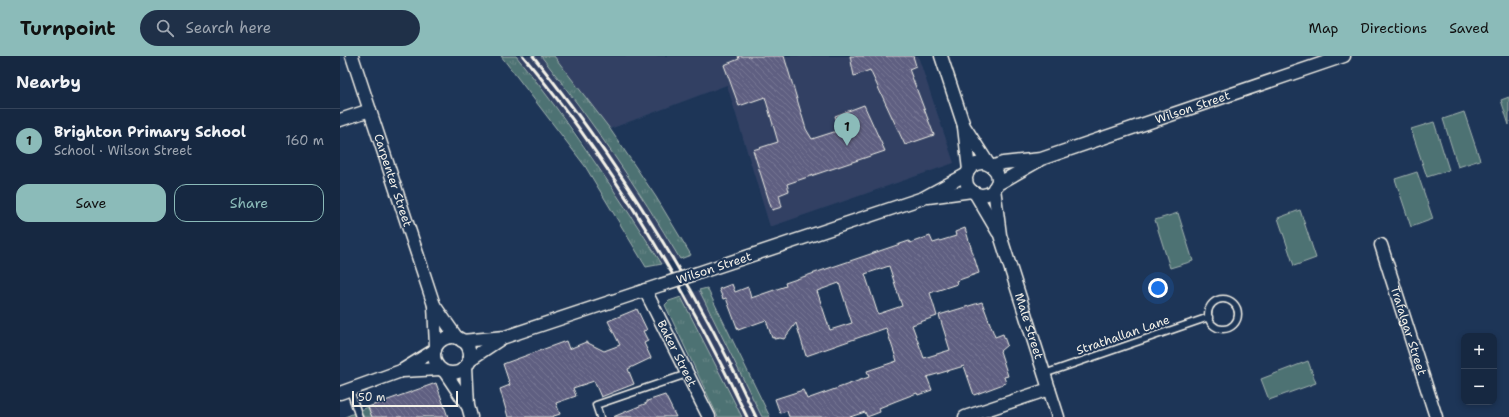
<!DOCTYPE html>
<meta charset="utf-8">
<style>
:root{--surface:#162841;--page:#1f3048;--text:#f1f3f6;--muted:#9ea6b1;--line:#35445a;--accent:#8bbbb9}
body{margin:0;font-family:"Shantell Sans",sans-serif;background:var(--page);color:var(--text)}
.controls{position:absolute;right:12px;bottom:12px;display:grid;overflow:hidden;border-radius:8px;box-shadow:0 2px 6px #0003}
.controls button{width:36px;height:36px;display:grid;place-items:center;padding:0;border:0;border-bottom:1px solid var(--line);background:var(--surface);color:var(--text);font:20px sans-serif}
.scale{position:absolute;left:12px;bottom:10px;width:106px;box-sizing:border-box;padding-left:4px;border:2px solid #f4f1e8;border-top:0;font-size:11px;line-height:14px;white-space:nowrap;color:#f4f1e8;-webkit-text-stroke:3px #1d3557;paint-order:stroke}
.you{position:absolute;left:818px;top:232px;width:14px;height:14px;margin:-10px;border:3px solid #fff;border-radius:50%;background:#1a73e8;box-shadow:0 0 0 6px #1a73e833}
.badge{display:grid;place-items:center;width:26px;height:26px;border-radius:50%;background:var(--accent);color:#111;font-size:13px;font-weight:700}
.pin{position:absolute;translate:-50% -33px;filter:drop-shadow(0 1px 2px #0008)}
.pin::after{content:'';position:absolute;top:21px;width:14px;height:12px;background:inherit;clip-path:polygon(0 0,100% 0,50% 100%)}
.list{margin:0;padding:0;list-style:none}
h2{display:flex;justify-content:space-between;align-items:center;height:52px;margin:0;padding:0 16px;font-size:17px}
h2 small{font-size:13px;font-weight:400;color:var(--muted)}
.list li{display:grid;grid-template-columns:26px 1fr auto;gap:12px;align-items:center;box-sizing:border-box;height:64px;padding:0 16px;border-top:1px solid var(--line)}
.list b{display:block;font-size:15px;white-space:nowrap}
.list p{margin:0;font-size:13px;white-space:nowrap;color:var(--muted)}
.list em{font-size:13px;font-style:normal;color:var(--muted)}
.actions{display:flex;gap:8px;padding:12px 16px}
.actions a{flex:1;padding:9px 0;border:1px solid var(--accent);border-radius:12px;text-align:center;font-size:14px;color:var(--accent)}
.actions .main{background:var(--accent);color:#111}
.icon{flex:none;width:22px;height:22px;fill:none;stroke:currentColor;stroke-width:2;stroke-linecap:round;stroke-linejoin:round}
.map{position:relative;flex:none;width:1169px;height:361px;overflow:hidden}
header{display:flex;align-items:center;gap:24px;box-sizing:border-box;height:56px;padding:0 20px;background:var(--accent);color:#111}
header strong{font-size:19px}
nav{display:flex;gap:22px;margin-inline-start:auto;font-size:14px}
.search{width:280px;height:36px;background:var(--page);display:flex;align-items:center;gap:10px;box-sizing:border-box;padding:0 14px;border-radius:22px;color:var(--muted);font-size:15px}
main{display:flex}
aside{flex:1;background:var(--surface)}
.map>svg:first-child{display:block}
.built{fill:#304164}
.grass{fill:url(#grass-tufts);stroke:#a1b2ae}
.forest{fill:url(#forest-crowns);stroke:#a1b2ae}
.pitch{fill:#4e7273;stroke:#a1b2ae}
.building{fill:url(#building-back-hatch);stroke:#f4f1e8;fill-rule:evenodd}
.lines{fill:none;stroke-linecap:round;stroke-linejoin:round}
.service-casing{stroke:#f4f1e8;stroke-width:9}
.minor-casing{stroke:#f4f1e8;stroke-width:15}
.service{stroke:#1d3557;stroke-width:6}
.minor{stroke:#1d3557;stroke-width:12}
.rail{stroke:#f4f1e8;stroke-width:3}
.minor-bridge-casing{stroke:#f4f1e8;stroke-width:15;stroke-linecap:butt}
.minor-bridge{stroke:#1d3557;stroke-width:12}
.labels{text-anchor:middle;stroke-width:4;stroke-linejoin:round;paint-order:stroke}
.street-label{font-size:12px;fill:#f4f1e8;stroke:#1d3557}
</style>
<header>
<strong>Turnpoint</strong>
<div class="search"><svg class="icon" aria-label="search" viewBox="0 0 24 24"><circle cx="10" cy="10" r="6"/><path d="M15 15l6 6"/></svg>Search here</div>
<nav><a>Map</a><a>Directions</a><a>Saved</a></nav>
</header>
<main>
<aside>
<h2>Nearby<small></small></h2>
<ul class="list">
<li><span class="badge">1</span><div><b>Brighton Primary School</b><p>School · Wilson Street</p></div><em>160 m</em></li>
</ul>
<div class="actions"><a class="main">Save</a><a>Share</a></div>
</aside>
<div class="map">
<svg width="1169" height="361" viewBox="0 0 1169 361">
<defs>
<pattern id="grass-tufts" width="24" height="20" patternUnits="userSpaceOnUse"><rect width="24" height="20" fill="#4e7273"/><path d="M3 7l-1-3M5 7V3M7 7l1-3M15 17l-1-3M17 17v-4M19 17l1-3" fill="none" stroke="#688787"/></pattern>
<pattern id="forest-crowns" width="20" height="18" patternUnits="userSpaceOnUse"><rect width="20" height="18" fill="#4e7273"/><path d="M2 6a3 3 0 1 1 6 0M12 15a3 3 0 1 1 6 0" fill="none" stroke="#688787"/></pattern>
<pattern id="building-back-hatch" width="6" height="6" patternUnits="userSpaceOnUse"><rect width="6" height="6" fill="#5e5e81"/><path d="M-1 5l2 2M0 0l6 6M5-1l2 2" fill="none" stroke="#767693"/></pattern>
</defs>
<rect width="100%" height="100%" fill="#1d3557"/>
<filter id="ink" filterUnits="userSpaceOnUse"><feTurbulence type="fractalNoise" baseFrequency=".025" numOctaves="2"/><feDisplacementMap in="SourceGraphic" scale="8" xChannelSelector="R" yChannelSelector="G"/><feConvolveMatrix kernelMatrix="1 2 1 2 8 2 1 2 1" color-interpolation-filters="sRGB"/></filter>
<g filter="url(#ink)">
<path class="built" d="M176,0H201L263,83L306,147L340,203L322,208L238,79Z
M214,0H578L614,107L430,171L387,29L270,73Z
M359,234L387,289L422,361H402L341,241Z"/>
<path class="grass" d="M161,0H176C230,66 276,137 322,208L306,211L245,110Z
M201,0H214L270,73L316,141L351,199L340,203C298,132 252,65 201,0Z
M367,232L430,361H422L359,234Z
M341,241L402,361H378L325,249L329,245Z"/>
<path class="forest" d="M28,351L32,361H5Z"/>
<path class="pitch" d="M1169,41V69L1161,44Z
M1124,56L1140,104L1118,111L1103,63Z
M1094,66L1109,114L1087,121L1071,73Z
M1077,116L1093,163L1071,171L1055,123Z
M960,154L976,202L954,210L938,162Z
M838,157L853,205L830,212L815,164Z
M968,305L976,327L929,344L921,323Z"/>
<path class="building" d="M398,0H444L466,73L472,83L500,74L495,60L524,49L545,95L447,128L449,135L439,139L442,151L432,154L413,94L438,86L425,41L399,50L384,9L399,3Z
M510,0H573L576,10L569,13L594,79L565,89L530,14L514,20Z
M625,172L639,217L616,225L617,228L590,237L597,260L572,269L584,302L610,294L599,259L642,246L655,281L663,278L667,289L660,295L668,320L664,321L666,327L634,339L624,310L587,321L592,334L578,339L577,337L556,345L539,352L540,356L527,361L525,356L510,361H449L447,355L440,357L435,343L463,334L467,343L529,321L527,315L557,305L546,272L466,300L456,267L444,283L440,282L434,283V281L432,282L426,264L398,274L386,242L383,243L379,233L392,228L395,236L408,231L411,242L446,230L445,227L569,185L570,187L590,180L593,187L616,180L615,176ZM549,210L562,250L538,258L525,218ZM499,227L512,267L490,274L477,235Z
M297,253L307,274L303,275L308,285L304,287L311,302L288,313L294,328L261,341L254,325L233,332L236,340L216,347L220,358L211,361H168L160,333L170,329L163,308L226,285L229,293L246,286L264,295L280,289L268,265Z
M96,327L108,361H32L28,351Z
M325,339L336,361H273L307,347V345Z"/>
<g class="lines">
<g class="service-casing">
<path id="service" d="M868 258a15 15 0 1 1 30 0a15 15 0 1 1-30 0Z
M704,318L869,261
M10,334L19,361
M260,361L256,349L347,318"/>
</g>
<g class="minor-casing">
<g id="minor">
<path id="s1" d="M12,0L94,249L96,290"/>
<path d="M601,0L624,70L649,109"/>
<path d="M0,64L30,54"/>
<path d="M624,71L629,114"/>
<circle cx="642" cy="123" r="16"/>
<path id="s2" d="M652,111L663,107L701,103L1004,0"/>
<path d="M656,129L698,105"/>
<path id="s3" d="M654,132L660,179L718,361"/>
<path d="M635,137L658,176"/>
<path d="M588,141L632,135"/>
<path id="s4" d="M1041,189L1096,361"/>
<path d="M358,217L583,142L627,118"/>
<path id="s5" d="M305,234L369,361"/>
<path d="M94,249L117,282"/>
<circle cx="112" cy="299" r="18"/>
<path d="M122,285L165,281L321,229"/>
<path d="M129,304L162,282"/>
<path d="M126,310L128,350L131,361"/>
<path d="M62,315L100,313"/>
<path d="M105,316L127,349"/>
<path d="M0,337L61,315L95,294"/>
<path d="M625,361L709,333"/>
</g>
</g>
<use href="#service" class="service"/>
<use href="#minor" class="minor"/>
<path class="rail" d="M183,0C274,110 346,232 407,361
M193,0C282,111 356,232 416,361"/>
<g class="minor-bridge-casing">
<path id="minor-bridge" d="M321,229L358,217"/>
</g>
<use href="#minor-bridge" class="minor-bridge"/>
</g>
</g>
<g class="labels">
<g class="street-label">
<text dy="4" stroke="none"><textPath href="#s2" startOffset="210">Wilson Street</textPath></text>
<text dy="4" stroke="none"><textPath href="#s1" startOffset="131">Carpenter Street</textPath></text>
<text transform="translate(374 212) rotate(-18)" y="4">Wilson Street</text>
<text dy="4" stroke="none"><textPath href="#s3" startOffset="143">Male Street</textPath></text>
<text dy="4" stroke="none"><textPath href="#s4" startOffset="90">Trafalgar Street</textPath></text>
<text transform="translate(783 279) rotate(-19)" y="4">Strathallan Lane</text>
<text dy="4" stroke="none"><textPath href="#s5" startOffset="71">Baker Street</textPath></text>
</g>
</g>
</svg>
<div class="controls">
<button>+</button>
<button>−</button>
</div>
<div class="scale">50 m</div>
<div class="you"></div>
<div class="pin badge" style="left:507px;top:90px">1</div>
</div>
</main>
